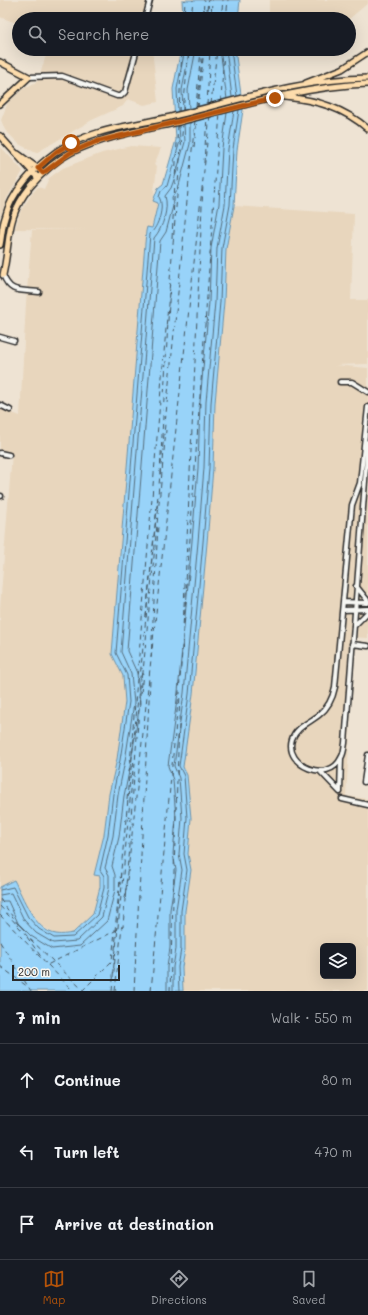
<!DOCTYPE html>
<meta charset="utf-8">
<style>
:root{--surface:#171b24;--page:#242831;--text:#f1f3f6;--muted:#9ea1a6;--line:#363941;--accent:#b45309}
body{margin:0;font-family:Mali,sans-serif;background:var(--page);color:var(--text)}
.controls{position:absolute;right:12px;bottom:12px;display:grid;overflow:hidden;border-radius:6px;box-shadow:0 4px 16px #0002}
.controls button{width:36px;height:36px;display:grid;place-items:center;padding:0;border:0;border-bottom:1px solid var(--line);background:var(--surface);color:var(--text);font:20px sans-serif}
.scale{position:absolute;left:12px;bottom:10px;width:108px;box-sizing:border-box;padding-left:4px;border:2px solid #2b2b2b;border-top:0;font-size:11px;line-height:14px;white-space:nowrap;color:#2b2b2b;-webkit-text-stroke:3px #f6f6f2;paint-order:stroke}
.stop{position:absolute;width:12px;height:12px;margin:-9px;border:3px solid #b45309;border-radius:50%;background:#fff}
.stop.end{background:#b45309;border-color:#fff;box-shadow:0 1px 4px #0008}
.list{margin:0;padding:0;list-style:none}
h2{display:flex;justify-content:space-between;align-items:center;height:52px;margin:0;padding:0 16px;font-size:17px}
h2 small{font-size:13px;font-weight:400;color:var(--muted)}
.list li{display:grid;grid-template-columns:26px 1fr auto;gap:12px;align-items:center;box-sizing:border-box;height:72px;padding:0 16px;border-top:1px solid var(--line)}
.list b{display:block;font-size:15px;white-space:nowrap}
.list em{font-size:13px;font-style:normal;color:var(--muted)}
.icon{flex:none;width:22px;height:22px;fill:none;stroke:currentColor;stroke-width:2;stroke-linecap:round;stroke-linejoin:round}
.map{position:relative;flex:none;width:368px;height:991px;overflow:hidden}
.search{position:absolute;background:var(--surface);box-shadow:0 4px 16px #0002;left:12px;right:12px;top:12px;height:44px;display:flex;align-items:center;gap:10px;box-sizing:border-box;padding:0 14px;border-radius:22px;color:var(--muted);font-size:15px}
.sheet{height:268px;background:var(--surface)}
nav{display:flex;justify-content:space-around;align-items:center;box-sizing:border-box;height:56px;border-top:1px solid var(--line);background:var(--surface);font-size:11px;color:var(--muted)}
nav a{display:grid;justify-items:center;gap:2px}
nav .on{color:var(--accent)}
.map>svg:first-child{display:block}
.built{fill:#e8d6bd;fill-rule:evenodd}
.water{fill:#98d3f9;stroke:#6c90a7}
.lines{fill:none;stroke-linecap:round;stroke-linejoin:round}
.shore{stroke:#576e7d;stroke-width:1}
.ferry{stroke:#46555e;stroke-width:1;stroke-dasharray:5 4;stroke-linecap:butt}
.minor-casing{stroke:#2b2b2b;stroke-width:7}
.major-casing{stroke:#2b2b2b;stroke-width:8}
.minor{stroke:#f6f6f2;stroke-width:4}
.major{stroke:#fddcac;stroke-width:5}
.route{stroke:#b45309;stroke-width:5}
</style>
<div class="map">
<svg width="368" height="991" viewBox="0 0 368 991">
<rect width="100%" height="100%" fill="#eee3d3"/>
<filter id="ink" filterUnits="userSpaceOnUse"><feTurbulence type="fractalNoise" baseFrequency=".025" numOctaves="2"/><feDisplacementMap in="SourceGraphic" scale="8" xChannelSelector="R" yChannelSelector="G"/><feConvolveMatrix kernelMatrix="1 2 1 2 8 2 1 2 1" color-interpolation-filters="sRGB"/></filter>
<g filter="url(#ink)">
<path class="built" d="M0,0H146L149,19H19V24L0,17Z
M269,0H368V3L349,19H269Z
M48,49H152L158,102L144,105L128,99L123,106L92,120L36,153L19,144L5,130L1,120L8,102L23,89L38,81Z
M0,146L23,171L7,198L0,218Z
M131,146L161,148L154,165L157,166L153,201L158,202L151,228L146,231L112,654L123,676L125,702L117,759L109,794L104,835L94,875L100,876V887L93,914L73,933L55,934L42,926L31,914L14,880L0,887V607L12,454L0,452V408L20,416L26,303L32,230H87L15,229L21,210L34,191L38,187L44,189L49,178L63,168L102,153Z
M234,206L354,214L351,300H368V364L335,365L368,368V638L351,637L350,729L346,796L368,799V991H183L182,967L185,950V911L191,870L188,854L191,818L187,775L182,767L193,694L207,543L213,468L215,403L224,302L226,249ZM323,946H353V976H323Z"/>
<path class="water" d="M182,0H240L238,19H183Z
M181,49H235L243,110L237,150L234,206L226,249L224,302L215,403L213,468L207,543L193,694L183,767L187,775L191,818L188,854L191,870L185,911V950L182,967L183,991H0V887L14,880C23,897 35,931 56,934C62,935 67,934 73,933L93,914L100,887V876L94,875L104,835L109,794L117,759L125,702L123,676L112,654L146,231L147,227L152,228L158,203L153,201L158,188L163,184L176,140L173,89Z"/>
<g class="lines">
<path class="shore" d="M220,49L227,99
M226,49L232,97
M231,49L237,96
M189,109L188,90L196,49
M183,110L182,90L190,49
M178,111L177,89L185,49
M0,890L13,887L28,917L39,929L54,938L73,937L97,915L104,888V876L100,870L108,835L113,794L120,760L129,702L127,675L116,653L150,234C158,227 165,207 159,197L161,191L167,186L180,141L179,126
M0,895L11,893L24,920L36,933L53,943L77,941L102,917L109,888V875L105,868L113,836L118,795L125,761L134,703L131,674L121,652L154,238C163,228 169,208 165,196L171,188L176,174L185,142L184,124
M0,901H8L18,923L31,936L52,949L80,946L107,921L115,890V875L112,866L119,837L124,796L131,762L140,703L137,673L127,651L160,241L166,232L173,206L172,197L178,189L190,144V123
M167,991V967L170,948V910L176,870L173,854L176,818L173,780L168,766L178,692L192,541L198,468L200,402L209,302L211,248L219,204L222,148L227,113
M173,991V967L176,949V910L182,870L179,854L182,818L179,778L174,766L184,693L198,542L204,468L206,402L215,302L217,248L225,205L228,149L234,111
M179,991L178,967L181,949V911L187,870L184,854L187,818L184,776L179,766L189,694L203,542L209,468L211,403L220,302L222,248L230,205L233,149L239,110"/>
<path class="ferry" d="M184,19L185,0
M191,19L193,0
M203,19L204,0
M206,19L208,0
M207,19L209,0
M211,19L212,0
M221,19L223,0
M226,19L228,0
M221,101L224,49
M211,104L217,49
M207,105L210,49
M196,107L201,49
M197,108L203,49
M198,108L204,49
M179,112L182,49
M183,112L189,49
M194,147L197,119
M204,163L207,116
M172,238L178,124
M160,474L170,283
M146,617L158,499
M182,651L203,184
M151,658L158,525
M141,693L166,430
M127,800L183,123
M0,899L20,927
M125,899L210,115
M0,906L28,937L83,990L112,961L195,120
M0,915L42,959
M27,937L47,965L123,927L142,668
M0,942L31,991
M48,965L73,991
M0,966L28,987
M113,977L121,871
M112,991L134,758
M115,991L122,926
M134,991L150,681
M151,991L180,680L220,112
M170,991L180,692"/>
<g class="minor-casing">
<path id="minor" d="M145,19L150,0
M29,77L62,76L117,96H121L125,92L137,49
M3,275C11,295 21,289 39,292
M0,337L14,341
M340,382H352L368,392
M0,405L10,410
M368,407L360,483L352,505L335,687C333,697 328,708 319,715C309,723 296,727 292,740C284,766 329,784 341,758C344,754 344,748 345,743L368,442
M0,453L9,455
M0,496H1
M356,586L368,601
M343,602L368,603
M343,610L368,609
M354,626L368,612
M352,644L368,646
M320,771L340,792
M364,782L368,755
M340,792L341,758
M342,799L368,805"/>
</g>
<g class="major-casing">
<path id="major" d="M0,62L29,77L0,104
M306,83L342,69L368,52
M285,97C317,100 344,108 368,129
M0,136L38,178
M18,154L40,170
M0,245C2,236 2,226 5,218C11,192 35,167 56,152C88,130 129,126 166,118C232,102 300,79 368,78
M3,275C11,239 5,218 30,187C41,174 56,160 72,152C105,136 143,130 179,122C241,106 304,86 368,84"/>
</g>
<use href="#minor" class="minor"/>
<use href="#major" class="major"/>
</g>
</g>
<g class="lines" filter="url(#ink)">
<path class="route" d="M71,143L56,152L38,168L43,173L70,153L95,142L275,98"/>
</g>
</svg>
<div class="controls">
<button><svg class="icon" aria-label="layers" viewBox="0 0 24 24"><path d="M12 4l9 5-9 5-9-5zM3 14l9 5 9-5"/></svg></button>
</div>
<div class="scale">200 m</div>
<div class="stop" style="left:71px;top:143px"></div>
<div class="stop end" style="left:275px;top:98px"></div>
<div class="search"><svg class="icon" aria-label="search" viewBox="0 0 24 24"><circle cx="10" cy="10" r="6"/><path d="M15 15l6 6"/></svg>Search here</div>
</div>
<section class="sheet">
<h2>7 min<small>Walk · 550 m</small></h2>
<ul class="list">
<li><svg class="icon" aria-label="ahead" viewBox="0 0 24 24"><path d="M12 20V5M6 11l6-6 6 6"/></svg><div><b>Continue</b></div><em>80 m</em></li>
<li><svg class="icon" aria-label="left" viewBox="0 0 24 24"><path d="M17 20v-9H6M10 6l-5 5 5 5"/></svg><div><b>Turn left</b></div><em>470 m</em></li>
<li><svg class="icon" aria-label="arrive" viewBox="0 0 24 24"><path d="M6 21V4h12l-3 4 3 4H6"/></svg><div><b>Arrive at destination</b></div></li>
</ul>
</section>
<nav>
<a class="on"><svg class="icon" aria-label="map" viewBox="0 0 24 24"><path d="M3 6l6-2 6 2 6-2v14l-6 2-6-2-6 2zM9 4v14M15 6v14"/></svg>Map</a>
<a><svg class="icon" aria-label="directions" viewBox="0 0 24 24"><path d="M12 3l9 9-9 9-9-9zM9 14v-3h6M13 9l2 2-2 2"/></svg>Directions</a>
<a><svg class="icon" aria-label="saved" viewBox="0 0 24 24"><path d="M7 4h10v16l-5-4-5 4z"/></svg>Saved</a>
</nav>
